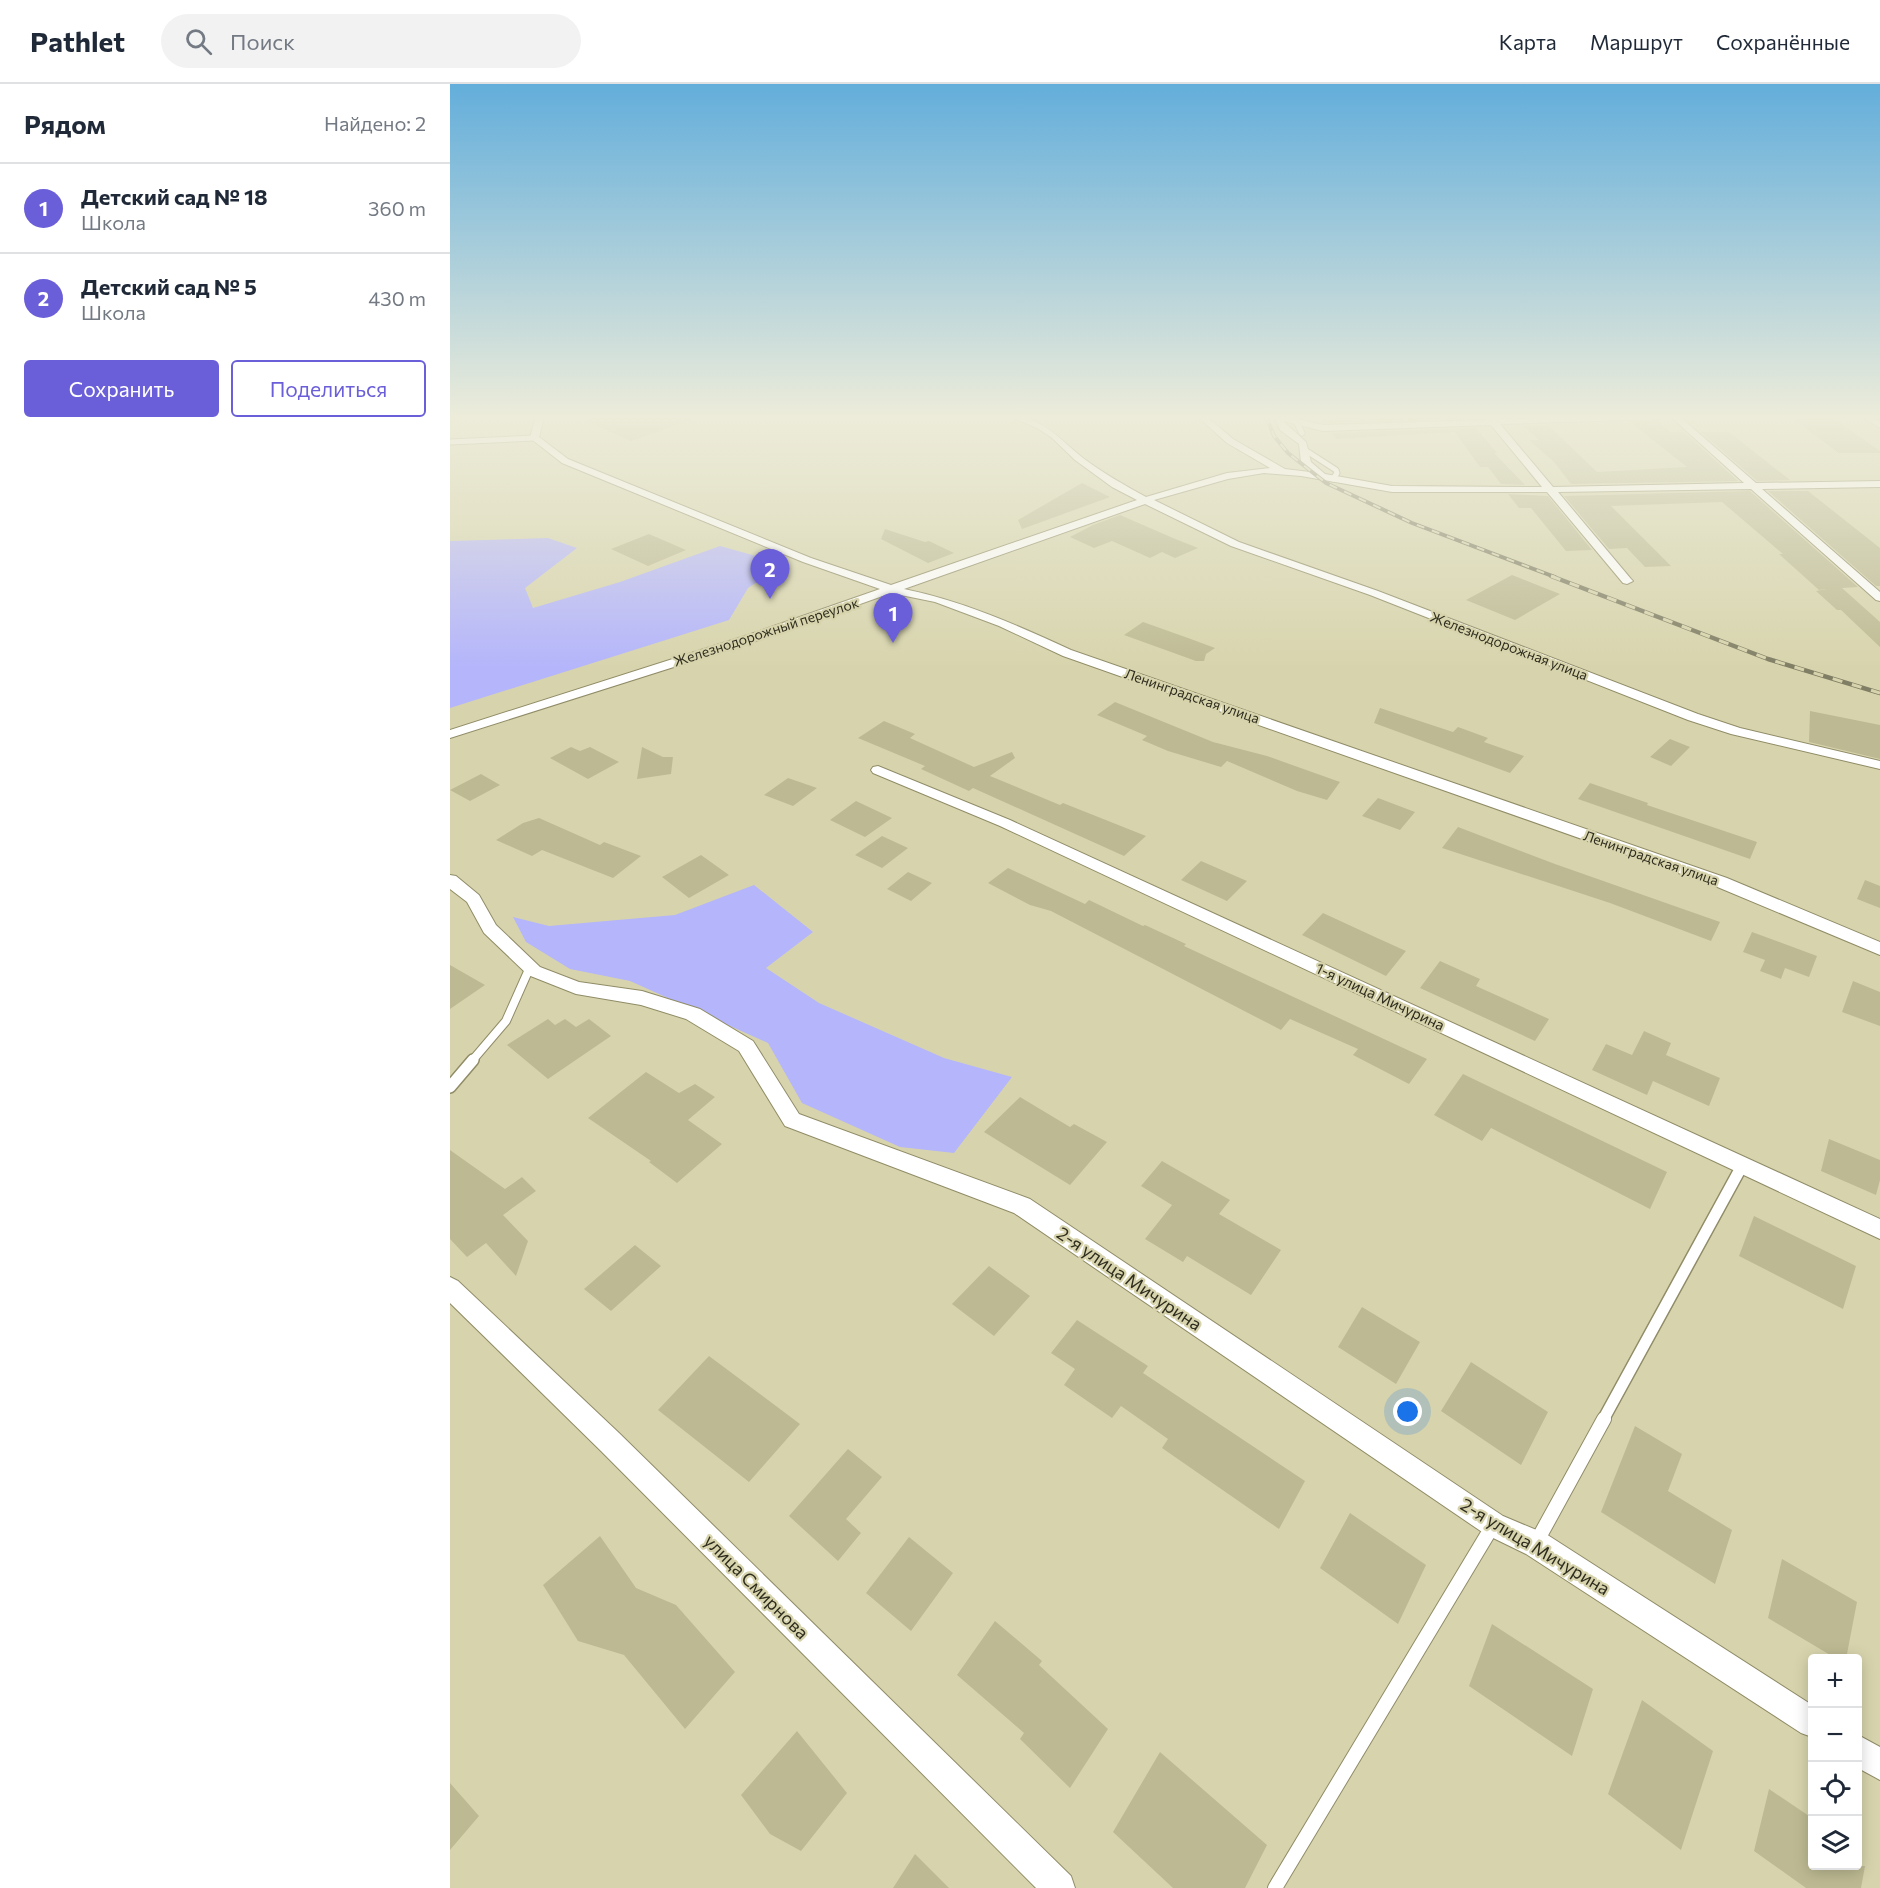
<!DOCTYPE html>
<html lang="ru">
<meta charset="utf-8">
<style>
:root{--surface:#fff;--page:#f2f2f3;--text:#1f2937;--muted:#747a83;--line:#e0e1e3;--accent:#6b5fd9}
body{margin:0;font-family:Commissioner,sans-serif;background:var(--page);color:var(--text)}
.controls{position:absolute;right:18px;bottom:18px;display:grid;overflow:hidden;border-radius:6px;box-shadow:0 3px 15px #0003}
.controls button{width:54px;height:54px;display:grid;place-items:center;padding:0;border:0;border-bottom:2px solid var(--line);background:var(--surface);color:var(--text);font:30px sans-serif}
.you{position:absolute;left:958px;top:1328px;width:21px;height:21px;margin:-15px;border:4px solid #fff;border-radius:50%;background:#1a73e8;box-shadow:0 0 0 9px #1a73e833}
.badge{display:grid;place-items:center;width:39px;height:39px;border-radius:50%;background:var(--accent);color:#fff;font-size:20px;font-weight:700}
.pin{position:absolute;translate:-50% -50px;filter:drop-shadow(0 2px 3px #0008)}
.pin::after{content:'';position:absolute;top:32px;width:21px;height:18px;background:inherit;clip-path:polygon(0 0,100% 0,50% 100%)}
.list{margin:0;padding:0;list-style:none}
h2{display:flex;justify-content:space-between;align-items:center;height:78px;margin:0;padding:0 24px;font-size:26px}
h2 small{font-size:20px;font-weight:400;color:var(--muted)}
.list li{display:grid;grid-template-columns:39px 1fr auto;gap:18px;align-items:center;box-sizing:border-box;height:90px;padding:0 24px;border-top:2px solid var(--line)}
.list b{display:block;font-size:22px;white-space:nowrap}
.list p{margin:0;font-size:20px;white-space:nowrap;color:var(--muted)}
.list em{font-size:20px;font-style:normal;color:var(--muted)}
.actions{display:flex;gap:12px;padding:18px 24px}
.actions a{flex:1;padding:14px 0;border:2px solid var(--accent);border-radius:6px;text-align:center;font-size:21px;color:var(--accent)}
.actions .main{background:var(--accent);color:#fff}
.icon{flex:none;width:33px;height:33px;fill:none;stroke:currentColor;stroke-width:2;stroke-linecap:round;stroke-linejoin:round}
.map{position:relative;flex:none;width:1430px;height:1804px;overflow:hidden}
header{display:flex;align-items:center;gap:36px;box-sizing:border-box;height:84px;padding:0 30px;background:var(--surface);border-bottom:2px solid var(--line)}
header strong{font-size:28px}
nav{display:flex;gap:33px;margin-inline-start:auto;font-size:21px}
.search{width:420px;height:54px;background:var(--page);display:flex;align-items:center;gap:15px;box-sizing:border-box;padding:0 21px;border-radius:33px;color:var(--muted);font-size:22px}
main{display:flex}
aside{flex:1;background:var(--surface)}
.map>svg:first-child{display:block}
.green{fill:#b4b5fb}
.building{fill:#bdba93}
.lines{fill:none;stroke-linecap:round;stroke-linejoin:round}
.lane-far3-casing{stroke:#908c67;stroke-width:7}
.lane-far2-casing{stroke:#908c67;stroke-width:10}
.lane-far1-casing{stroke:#908c67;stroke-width:14}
.lane-casing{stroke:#908c67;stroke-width:16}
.street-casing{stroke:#908c67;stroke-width:2}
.lane-far3{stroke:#fff;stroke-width:5}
.lane-far2{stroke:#fff;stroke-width:8}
.lane-far1{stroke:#fff;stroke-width:11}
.lane{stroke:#fff;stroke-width:14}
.street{fill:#fff;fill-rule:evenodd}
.rail-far1-casing{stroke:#807e64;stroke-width:4}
.rail-casing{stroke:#807e64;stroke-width:4.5}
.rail-far1{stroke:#d7d4ad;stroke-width:2;stroke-dasharray:8;stroke-linecap:butt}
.rail{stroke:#d7d4ad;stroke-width:3;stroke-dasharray:10;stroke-linecap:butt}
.labels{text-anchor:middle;stroke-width:4.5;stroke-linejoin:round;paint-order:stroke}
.far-street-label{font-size:14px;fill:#2e2d1e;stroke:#d7d4ad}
.street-label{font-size:15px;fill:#2e2d1e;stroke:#d7d4ad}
.near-street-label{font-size:18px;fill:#2e2d1e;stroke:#d7d4ad}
</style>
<header>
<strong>Pathlet</strong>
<div class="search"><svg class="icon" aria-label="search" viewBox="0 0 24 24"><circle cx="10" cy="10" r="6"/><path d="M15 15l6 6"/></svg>Поиск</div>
<nav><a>Карта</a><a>Маршрут</a><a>Сохранённые</a></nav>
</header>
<main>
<aside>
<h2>Рядом<small>Найдено: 2</small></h2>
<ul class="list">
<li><span class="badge">1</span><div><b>Детский сад № 18</b><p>Школа</p></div><em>360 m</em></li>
<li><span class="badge">2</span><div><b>Детский сад № 5</b><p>Школа</p></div><em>430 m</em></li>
</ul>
<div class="actions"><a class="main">Сохранить</a><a>Поделиться</a></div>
</aside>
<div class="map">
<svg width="1430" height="1804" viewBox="0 0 1430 1804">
<rect width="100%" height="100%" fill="#d7d4ad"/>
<path class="green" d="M98,454L127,464L75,504L83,524L170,498L270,462L335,480L298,504L279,536L0,624V457Z
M304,801L363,848L316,884L369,919L494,974L562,993L504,1069L450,1063L352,1019L318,959L180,897L120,885L76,858L63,833L99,842L225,831Z"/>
<path class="building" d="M124,332H244V335L181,357Z
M868,332H1026V334L873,339Z
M1380,332L1430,367V369H1389L1340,333Z
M1207,337L1220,348H1234L1288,397L1121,400L1104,378L1079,356H1089L1073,342L1098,341L1147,388L1237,383L1180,338Z
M1026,344L1047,369H1044L1075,401L1051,400L1038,383H1030L1005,348L886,355L881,349Z
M1251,348H1279L1340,396L1307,397Z
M632,399L660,413L572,445L568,436Z
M1300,407L1408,503L1392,504L1430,538V563L1391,526H1387L1366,507L1377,505L1369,506L1329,470H1333L1272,418L1161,422L1221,482L1195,483L1177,464L1159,465L1114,412Z
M1318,407H1358L1430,464V502H1426Z
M1058,410L1098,412L1142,466L1116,467L1081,424H1069Z
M670,431L723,454L748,464L725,474L712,468L700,474L662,457L644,464L620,453L643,441Z
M435,445L475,458L479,457L504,469L478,479L431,455Z
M199,450L236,466L198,482L161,465Z
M1062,491L1110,510L1065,536L1016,516Z
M693,538L738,554L765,564L756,570L754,577H746L674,551Z
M665,618L763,658L817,672L890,698L877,716L847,707L777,677L771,683L718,667L692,656L697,652L647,631Z
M930,624L1003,648L1008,643L1038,654L1034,658L1074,672L1060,689L924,639Z
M1360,627L1430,641V675L1359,658Z
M434,637L465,650L460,654L524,683L562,668L565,674L540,692L610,721L613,719L696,752L674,772L523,704L519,707L471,685L475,682L408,654Z
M1220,655L1240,663L1221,682L1200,673Z
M121,663L130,667L140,663L169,678L138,695L100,674Z
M192,663L213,673H223L221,690L187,695Z
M31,690L50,701L20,717L0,706Z
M338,694L367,704L343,722L314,711Z
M1140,699L1198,719L1197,721L1307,758L1300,775L1128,715Z
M928,714L965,728L950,746L912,732Z
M406,717L442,734L415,753L380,736Z
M89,734L150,761L154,758L191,772L163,794L92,766L82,772L46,756L73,739Z
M1008,743L1105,780L1270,838L1261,857L1160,819L992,764Z
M432,752L458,764L432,784L405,771Z
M251,771L279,791L239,814L212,793Z
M751,777L797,797L777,817L731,796Z
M558,784L635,820L639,816L693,842L695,841L736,860L734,862L977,975L959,1000L903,971L908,965L840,935L831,946L601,827L580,821L538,799Z
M458,788L482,799L461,817L437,805Z
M1415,796L1430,802V824L1407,815Z
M873,829L925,853L956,867L936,892L852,851Z
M1302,848L1367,872L1359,893L1335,884L1331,895L1310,887L1315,876L1293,868Z
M990,877L1030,895L1026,902L1099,935L1085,957L970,904Z
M0,881L35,901L0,925Z
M1403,897L1430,908V942L1392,928Z
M98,935L105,941L115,935L126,943L139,935L161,952L98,995L57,961Z
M1194,947L1221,959L1216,971L1270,994L1259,1022L1203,997L1197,1011L1142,986L1156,960L1182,971Z
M196,988L229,1009L245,1000L265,1013L238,1036L272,1060L227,1099L199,1078L201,1077L138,1034Z
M1013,990L1217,1088L1200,1125L1041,1044L1032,1057L984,1031Z
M570,1013L620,1043L624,1040L657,1058L620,1101L534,1048Z
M1379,1055L1430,1076V1096L1426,1111L1371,1087Z
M0,1066L55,1105L72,1093L86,1107L53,1131L78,1157L66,1192L36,1159L17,1173L0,1155Z
M712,1077L780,1116L769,1130L831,1166L801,1211L737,1172L733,1178L695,1155L722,1121L691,1102Z
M1304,1132L1406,1182L1393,1225L1289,1172Z
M185,1161L211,1182L161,1227L134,1205Z
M539,1182L580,1212L544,1252L502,1220Z
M912,1223L970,1258L946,1300L888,1263Z
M627,1236L698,1282L693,1289L855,1397L829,1445L712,1364L718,1355L671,1322L662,1334L614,1301L625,1285L601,1269Z
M259,1272L350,1340L299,1398L208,1326Z
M1021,1278L1098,1328L1071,1381L991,1327Z
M1185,1342L1232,1370L1218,1407L1282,1446L1265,1500L1151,1428Z
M398,1365L432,1393L396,1435L411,1449L388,1477L339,1432Z
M900,1429L976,1481L948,1540L870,1484Z
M150,1452L186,1504L226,1521L285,1588L235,1645L174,1571L128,1557L93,1501Z
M459,1453L503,1489L461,1547L416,1509Z
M1332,1475L1407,1518L1396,1575H1387L1318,1534Z
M545,1537L592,1577L589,1581L658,1645L620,1704L570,1655L574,1649L507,1591Z
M1042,1540L1143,1605L1122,1672L1019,1602Z
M1192,1616L1263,1667L1231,1766L1158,1710Z
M347,1647L397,1709L351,1767L320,1750L291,1711Z
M710,1668L817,1761L795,1804H723L663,1748Z
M0,1699L29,1732L0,1766Z
M1319,1705L1362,1734V1782H1415L1411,1804H1356L1304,1767Z
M465,1770L499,1804H443Z"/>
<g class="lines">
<g class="lane-far3-casing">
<path id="lane-far3" d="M843,332L852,349
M0,358L84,354
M855,366L886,386L887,389L883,395"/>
</g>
<g class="lane-far2-casing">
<path id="lane-far2" d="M21,978L56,937L80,883"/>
</g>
<g class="lane-far1-casing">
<path id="lane-far1" d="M0,1003L23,976
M1153,1336L1293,1080"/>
</g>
<g class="lane-casing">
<path id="lane" d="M1087,1457L1154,1335
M825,1804L1042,1443"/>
</g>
<g class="street-casing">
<path id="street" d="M86,332H94L89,353L118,375L361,474L441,501L687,416L662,403L625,376L601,353L587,344L559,332C592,332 609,355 633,374C653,389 674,401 696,413L777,389L820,384L777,359L747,332H756L783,355L835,385L860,388L851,378L849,360L830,346L824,332H834L873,341L1037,336L1035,332H1043L1046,335L1216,332L1212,335L1050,340L1103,403L1294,399L1220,332H1229L1306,399L1430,397V403L1312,405L1430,508V517L1426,516L1301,405L1108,408L1181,495L1183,497L1177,500L1173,499L1097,408H942L851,392L814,389L778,395L704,416L789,458L928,507L1248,630L1290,644L1430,677V685L1281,650L1238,636L920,511L781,462L695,420L454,505C513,517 567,541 621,566L1277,794L1430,858V871L1265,802L613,572L549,542L485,518L441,509L309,556L0,654V646L301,550L430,505L353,478L112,379L80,354ZM833,337L873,347L1041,341L1092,403L942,402L875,390L861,378L856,358Z
M1411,332H1421L1430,337V344Z
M428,682L560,736L1430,1135V1155L550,742L423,689L421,686L423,683Z
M0,791L6,792L29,811L46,841L90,883L129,898L192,907L250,925L303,957L349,1030L580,1115L1053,1432L1096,1450L1362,1621V1653L1351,1649L1076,1470L1035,1450L564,1129L335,1042L289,967L236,935L191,921L126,910L78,891L34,849L17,818L0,805Z
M0,1193L8,1197L169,1349L621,1792L625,1804H586L151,1367L0,1219Z
M1408,1651L1430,1663V1696L1408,1684Z"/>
</g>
<use href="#lane-far3" class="lane-far3"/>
<use href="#lane-far2" class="lane-far2"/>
<use href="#lane-far1" class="lane-far1"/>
<use href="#lane" class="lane"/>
<use href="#street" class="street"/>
<g class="rail-far1-casing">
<path id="rail-far1" d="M816,332L824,352L838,369L876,399L962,439L1105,493"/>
</g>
<g class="rail-casing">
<path id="rail" d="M1101,492L1318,575L1430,609"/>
</g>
<use href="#rail-far1" class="rail-far1"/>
<use href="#rail" class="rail"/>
</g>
<linearGradient id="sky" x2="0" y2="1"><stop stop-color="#63aedb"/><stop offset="0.57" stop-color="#edecda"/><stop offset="1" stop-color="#edecda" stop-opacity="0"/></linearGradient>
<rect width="1430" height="584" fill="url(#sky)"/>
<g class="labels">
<g class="far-street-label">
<text transform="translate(316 548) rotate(-18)" y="5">Железнодорожный переулок</text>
<text transform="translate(1059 562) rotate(21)" y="5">Железнодорожная улица</text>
<text transform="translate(742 612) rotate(19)" y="5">Ленинградская улица</text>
<text transform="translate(1201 774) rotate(19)" y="5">Ленинградская улица</text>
</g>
<g class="street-label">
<text transform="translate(930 913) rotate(25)" y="5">1-я улица Мичурина</text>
</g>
<g class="near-street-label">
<text transform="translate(679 1195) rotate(34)" y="6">2-я улица Мичурина</text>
<text transform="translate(1085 1463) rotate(31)" y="6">2-я улица Мичурина</text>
<text transform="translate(306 1503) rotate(45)" y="6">улица Смирнова</text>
</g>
</g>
</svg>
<div class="controls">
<button>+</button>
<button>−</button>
<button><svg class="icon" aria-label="locate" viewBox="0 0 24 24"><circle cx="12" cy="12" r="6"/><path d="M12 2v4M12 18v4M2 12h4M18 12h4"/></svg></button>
<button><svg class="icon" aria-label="layers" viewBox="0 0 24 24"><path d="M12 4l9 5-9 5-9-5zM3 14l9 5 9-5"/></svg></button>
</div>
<div class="you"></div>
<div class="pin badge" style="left:443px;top:559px">1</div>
<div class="pin badge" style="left:320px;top:515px">2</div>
</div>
</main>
